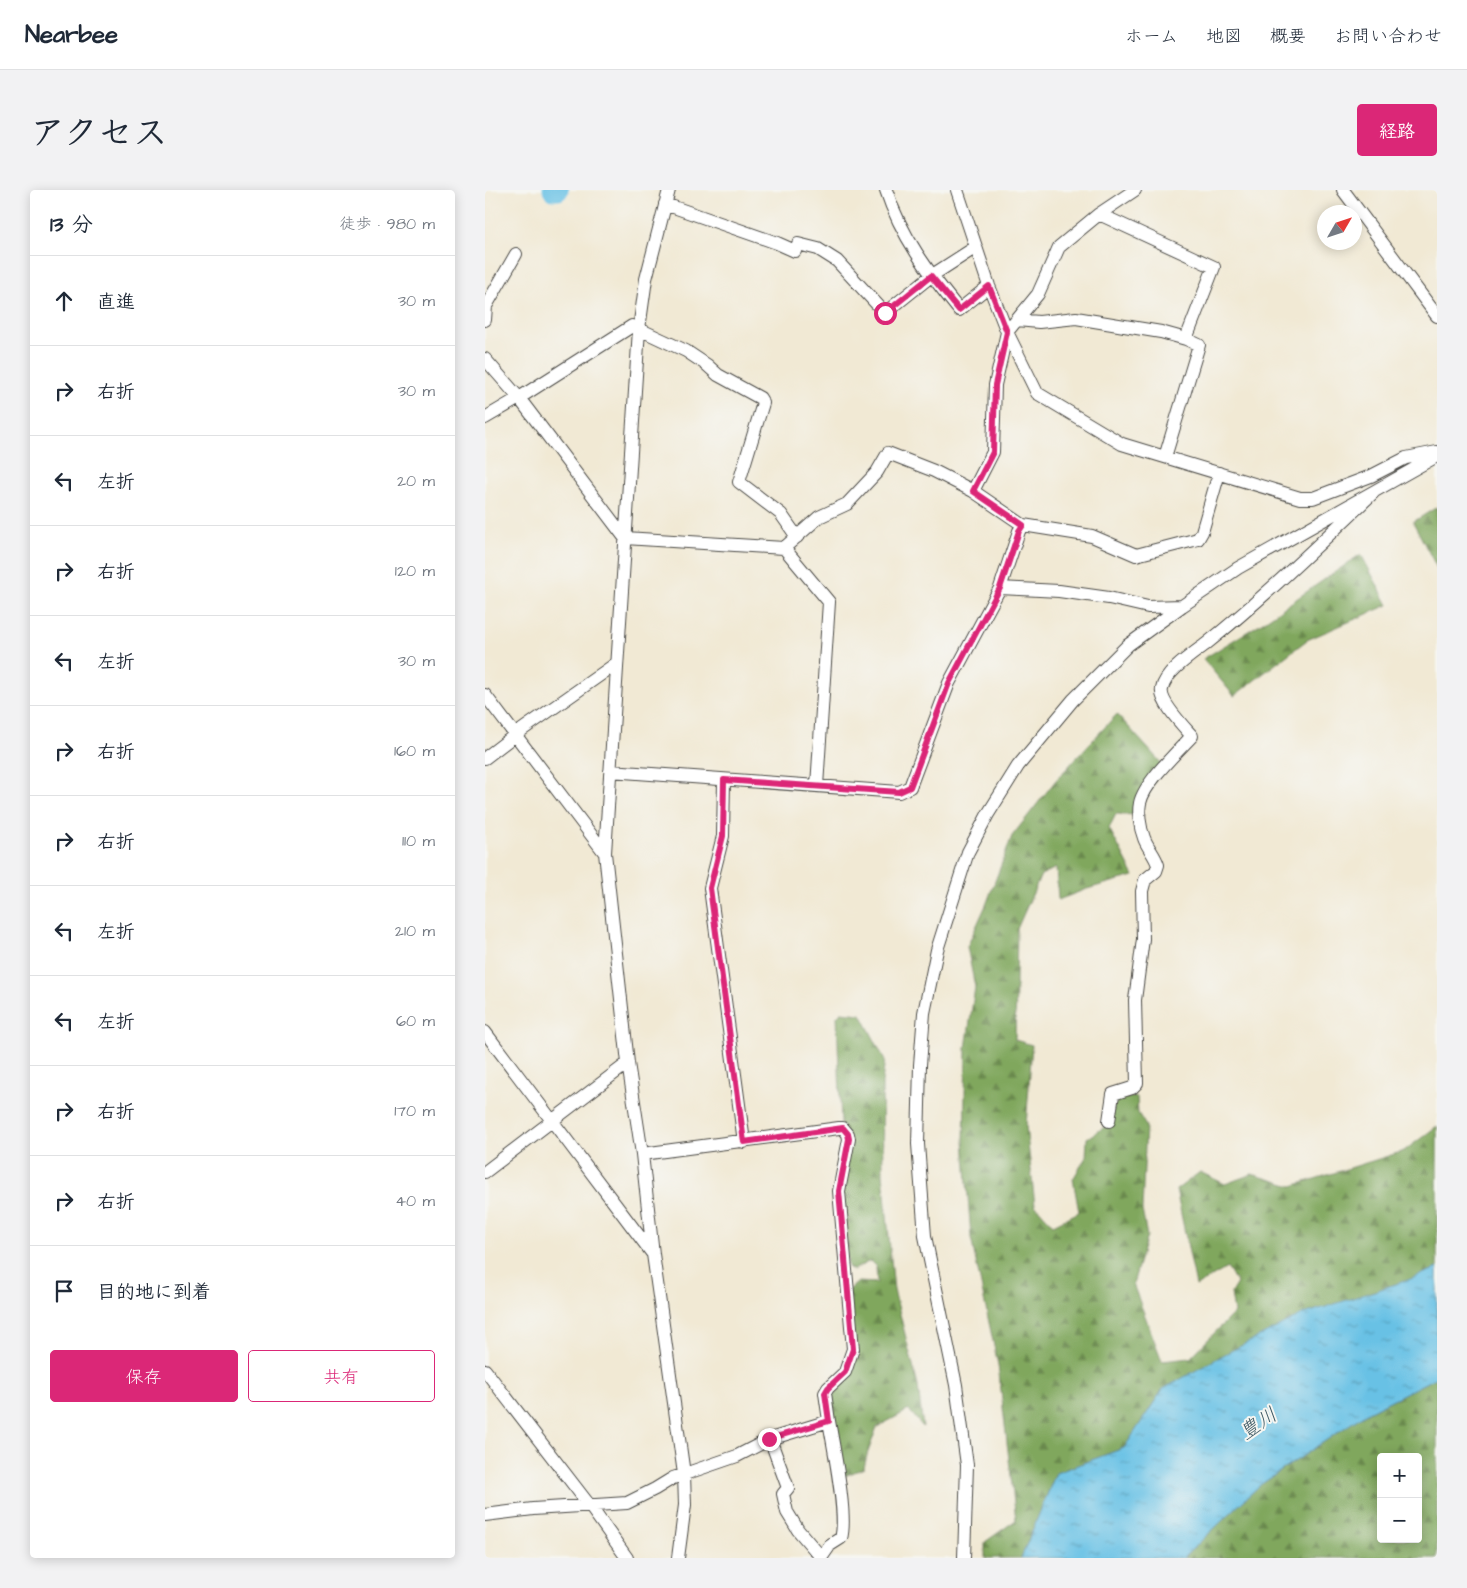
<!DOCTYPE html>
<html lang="ja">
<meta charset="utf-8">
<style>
:root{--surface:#fff;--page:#f2f2f3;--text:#1f2937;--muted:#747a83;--line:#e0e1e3;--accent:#db2777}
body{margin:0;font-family:"Architects Daughter","Klee One",sans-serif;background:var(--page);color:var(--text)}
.controls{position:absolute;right:15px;bottom:15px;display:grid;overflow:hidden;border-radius:5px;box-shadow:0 2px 12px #0003}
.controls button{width:45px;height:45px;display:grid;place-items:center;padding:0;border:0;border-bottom:1px solid var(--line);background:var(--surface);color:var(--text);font:25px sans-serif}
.compass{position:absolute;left:832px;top:15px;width:45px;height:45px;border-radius:50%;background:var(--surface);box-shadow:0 2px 12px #0003;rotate:51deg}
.stop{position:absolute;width:15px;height:15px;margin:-11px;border:4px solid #db2777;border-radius:50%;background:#fff}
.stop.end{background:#db2777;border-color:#fff;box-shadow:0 1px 5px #0008}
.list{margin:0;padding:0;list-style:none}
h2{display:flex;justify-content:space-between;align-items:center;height:65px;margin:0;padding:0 20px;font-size:21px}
h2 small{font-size:16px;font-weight:400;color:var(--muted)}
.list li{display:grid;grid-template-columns:32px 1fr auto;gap:15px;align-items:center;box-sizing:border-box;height:90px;padding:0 20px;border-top:1px solid var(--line)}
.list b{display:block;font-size:19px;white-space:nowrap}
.list em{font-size:16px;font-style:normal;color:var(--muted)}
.actions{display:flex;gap:10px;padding:15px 20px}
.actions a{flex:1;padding:11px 0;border:1px solid var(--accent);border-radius:5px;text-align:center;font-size:18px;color:var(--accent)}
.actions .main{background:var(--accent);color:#fff}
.icon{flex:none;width:28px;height:28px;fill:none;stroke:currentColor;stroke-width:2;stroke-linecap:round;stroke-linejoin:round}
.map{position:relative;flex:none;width:952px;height:1368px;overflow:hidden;border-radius:5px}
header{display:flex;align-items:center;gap:30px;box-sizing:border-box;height:70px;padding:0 25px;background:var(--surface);border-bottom:1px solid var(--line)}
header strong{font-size:24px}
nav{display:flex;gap:28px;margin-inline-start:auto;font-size:18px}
.intro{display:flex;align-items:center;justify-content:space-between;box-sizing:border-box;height:120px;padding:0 30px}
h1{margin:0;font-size:35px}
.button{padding:12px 22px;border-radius:5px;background:var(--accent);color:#fff;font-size:18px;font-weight:700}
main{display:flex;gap:30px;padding:0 30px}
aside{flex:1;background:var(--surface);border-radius:5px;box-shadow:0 2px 12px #0003}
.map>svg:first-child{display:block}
.forest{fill:url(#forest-firs);stroke:#566944;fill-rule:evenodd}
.water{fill:url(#water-ripples);stroke:#497688}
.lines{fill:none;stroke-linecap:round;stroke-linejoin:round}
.river{stroke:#67c1e5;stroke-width:21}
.street-casing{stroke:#494844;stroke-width:14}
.street{stroke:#fff;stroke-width:12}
.route{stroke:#db2777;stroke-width:6}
.labels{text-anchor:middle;stroke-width:4;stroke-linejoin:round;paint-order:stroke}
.water-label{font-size:20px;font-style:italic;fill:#3d5863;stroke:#f6f6f2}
</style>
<header>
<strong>Nearbee</strong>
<nav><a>ホーム</a><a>地図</a><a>概要</a><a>お問い合わせ</a></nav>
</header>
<div class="intro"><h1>アクセス</h1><a class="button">経路</a></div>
<main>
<aside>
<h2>13 分<small>徒歩 · 980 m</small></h2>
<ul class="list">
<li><svg class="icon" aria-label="ahead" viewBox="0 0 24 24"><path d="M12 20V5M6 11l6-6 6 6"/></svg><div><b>直進</b></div><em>30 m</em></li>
<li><svg class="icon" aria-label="right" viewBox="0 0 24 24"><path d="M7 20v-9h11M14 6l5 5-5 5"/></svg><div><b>右折</b></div><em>30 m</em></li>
<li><svg class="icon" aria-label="left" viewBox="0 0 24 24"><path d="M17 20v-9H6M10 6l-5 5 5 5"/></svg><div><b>左折</b></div><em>20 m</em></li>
<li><svg class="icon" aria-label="right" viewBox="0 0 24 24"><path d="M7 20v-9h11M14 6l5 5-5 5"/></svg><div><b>右折</b></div><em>120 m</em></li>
<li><svg class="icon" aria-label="left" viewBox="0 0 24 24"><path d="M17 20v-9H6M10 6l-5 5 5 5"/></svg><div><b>左折</b></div><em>30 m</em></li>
<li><svg class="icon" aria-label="right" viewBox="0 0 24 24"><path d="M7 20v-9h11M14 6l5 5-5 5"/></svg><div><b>右折</b></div><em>160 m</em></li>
<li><svg class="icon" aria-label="right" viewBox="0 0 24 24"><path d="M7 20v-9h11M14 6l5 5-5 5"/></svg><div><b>右折</b></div><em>110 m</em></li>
<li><svg class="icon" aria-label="left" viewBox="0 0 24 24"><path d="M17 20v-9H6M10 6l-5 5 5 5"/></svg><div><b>左折</b></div><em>210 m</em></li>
<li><svg class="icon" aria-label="left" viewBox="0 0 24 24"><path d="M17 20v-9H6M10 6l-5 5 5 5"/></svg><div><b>左折</b></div><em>60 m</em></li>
<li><svg class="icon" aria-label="right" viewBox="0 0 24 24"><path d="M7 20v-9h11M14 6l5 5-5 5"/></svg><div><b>右折</b></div><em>170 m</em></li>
<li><svg class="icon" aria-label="right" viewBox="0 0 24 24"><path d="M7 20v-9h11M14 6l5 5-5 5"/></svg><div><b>右折</b></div><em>40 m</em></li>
<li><svg class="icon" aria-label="arrive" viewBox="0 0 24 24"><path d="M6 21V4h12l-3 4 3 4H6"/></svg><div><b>目的地に到着</b></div></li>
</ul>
<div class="actions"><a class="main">保存</a><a>共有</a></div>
</aside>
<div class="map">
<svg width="952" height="1368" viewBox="0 0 952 1368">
<defs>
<pattern id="forest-firs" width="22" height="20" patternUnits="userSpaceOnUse" patternTransform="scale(1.25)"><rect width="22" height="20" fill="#80a75d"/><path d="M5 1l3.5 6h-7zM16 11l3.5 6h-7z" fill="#69884d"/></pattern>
<pattern id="water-ripples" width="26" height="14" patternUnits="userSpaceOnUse" patternTransform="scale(1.25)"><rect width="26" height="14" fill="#67c1e5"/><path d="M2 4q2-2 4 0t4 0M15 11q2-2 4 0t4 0" fill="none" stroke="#559dba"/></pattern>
</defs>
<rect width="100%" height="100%" fill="#f6f6f2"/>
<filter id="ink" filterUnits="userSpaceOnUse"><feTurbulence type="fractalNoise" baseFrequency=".02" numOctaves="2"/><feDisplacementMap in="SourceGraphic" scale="10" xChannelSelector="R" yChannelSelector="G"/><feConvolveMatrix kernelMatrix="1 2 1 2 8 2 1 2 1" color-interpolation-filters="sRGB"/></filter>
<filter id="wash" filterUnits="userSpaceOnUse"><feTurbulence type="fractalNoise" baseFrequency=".0096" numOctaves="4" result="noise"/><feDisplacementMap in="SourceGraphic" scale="20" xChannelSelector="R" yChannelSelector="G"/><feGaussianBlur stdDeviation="1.12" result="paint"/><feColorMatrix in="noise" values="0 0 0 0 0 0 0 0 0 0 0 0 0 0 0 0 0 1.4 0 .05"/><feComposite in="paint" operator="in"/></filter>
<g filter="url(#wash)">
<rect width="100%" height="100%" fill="#f1e9d4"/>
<path class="forest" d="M952,317V378L928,332Z
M876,364L903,415L822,450L749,506L718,469L778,432Z
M632,524L678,575L652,625L631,624L624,638L649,686L602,699L573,710L571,678L556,685L532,739L530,850L547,855L541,936L550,1015L568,1035L594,1022L588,989L601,967L602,948L623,935L632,907H652L653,923L661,936L657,1020L662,1046L648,1094L677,1171L705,1168L749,1123L746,1103L752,1093L742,1078L711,1096L691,1000L715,982L740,994L767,984L807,996L919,961L952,936V1078L678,1199L639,1258L571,1283L536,1368H500V1352L531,1330L513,1175L486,1048L479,951L481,858L490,797L482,757L501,715L527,646L571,590Z
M356,822L376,824L400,870L397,892L398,983L409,1100L433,1196L438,1237L424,1220L392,1237L382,1265L379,1278L355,1288L344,1200L366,1176L363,1101L373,1092L392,1093L391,1077L385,1071L368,1080L363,1077L356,1001L363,962L356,935L352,826Z
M952,1187V1368H698L775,1295L883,1222ZM896,1267H933V1349H896Z"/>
<path class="water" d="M952,1078V1187L883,1222L775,1295L698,1368H536L571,1283L639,1258L678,1199L740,1164L819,1124L923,1090Z"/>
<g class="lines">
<path class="river" d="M68,0H73"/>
</g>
</g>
<g filter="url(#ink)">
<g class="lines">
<g class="street-casing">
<path id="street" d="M184,0L161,89L154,139L120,663L143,873L157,964L168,1064L199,1284L200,1315L193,1368
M401,0C416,46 444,83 474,120L504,96
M472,0L504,96L522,142L552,203L637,254L815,308H828L886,286L921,268L952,262
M858,0L952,126
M180,14L292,53L310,61L313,54L333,59L352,71L400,123L446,86L491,57
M614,24L650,0
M0,130L1,116L31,64
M532,130L554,132L591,128L676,142L701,149L714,155L680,267
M0,169L34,208L140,348L299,358L344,412L332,596
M0,228L34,208L147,136L154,139L201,161L222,175L233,185L275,208L278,213L254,292L296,324L312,347
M488,301L508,262L510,195L522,142L553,104L574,57L614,24L729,77L701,149
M299,358L334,327L362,314L392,282L403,263L449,281L488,301L538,335L607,346L651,365L713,349L717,342L734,283
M515,398L574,401L624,408L663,417L697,416L753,378L952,266
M0,505L120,663
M0,568L34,542L132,473
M125,581L414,602L425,597L464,493L515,398L534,341L538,335
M239,590L238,646L225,698L259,952
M0,842L167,1063
M624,931L628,904L647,898L652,893L650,810L658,749L657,701L660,690L671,681L673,675C670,665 662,657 659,648C655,638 653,623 655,613C659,593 692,562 707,546C699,537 674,511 677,499C680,482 708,464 721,454C780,407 834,354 888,303
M0,982L143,873
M0,1180L105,1316L142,1368
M285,1249L303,1298L298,1304L302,1322L313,1340L336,1367
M0,1325L48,1319L142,1313L170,1299L188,1288L252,1266L285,1249L344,1231L340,1203L343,1198L360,1182L368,1159L354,1001L364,949L363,944L358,938H354L157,964
M336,1368L345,1355L356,1348C363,1327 348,1255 344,1231
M479,1368L482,1275L471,1195L440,1046L433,954L435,875L439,823L452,760L483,662L503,624L533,576L588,510L643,455L697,416"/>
</g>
<use href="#street" class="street"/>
</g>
</g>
<g class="lines" filter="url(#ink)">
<path class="route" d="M284,1249L344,1231L340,1203L343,1198L360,1182L368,1159L354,1001L364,949L363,944L358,938L259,952L225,698L238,646L239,590L414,602L425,597L464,493L515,398L534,341L538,335L488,301L508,262L510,195L522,142L504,96L474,120L446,86L400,123"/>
</g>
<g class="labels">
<g class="water-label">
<text transform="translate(773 1233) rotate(-34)" y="7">豊川</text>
</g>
</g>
</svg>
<div class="controls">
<button>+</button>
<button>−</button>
</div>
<svg class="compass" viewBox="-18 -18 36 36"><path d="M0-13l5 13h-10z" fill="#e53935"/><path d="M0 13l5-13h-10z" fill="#747a83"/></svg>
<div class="stop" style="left:400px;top:123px"></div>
<div class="stop end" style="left:284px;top:1249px"></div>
</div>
</main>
